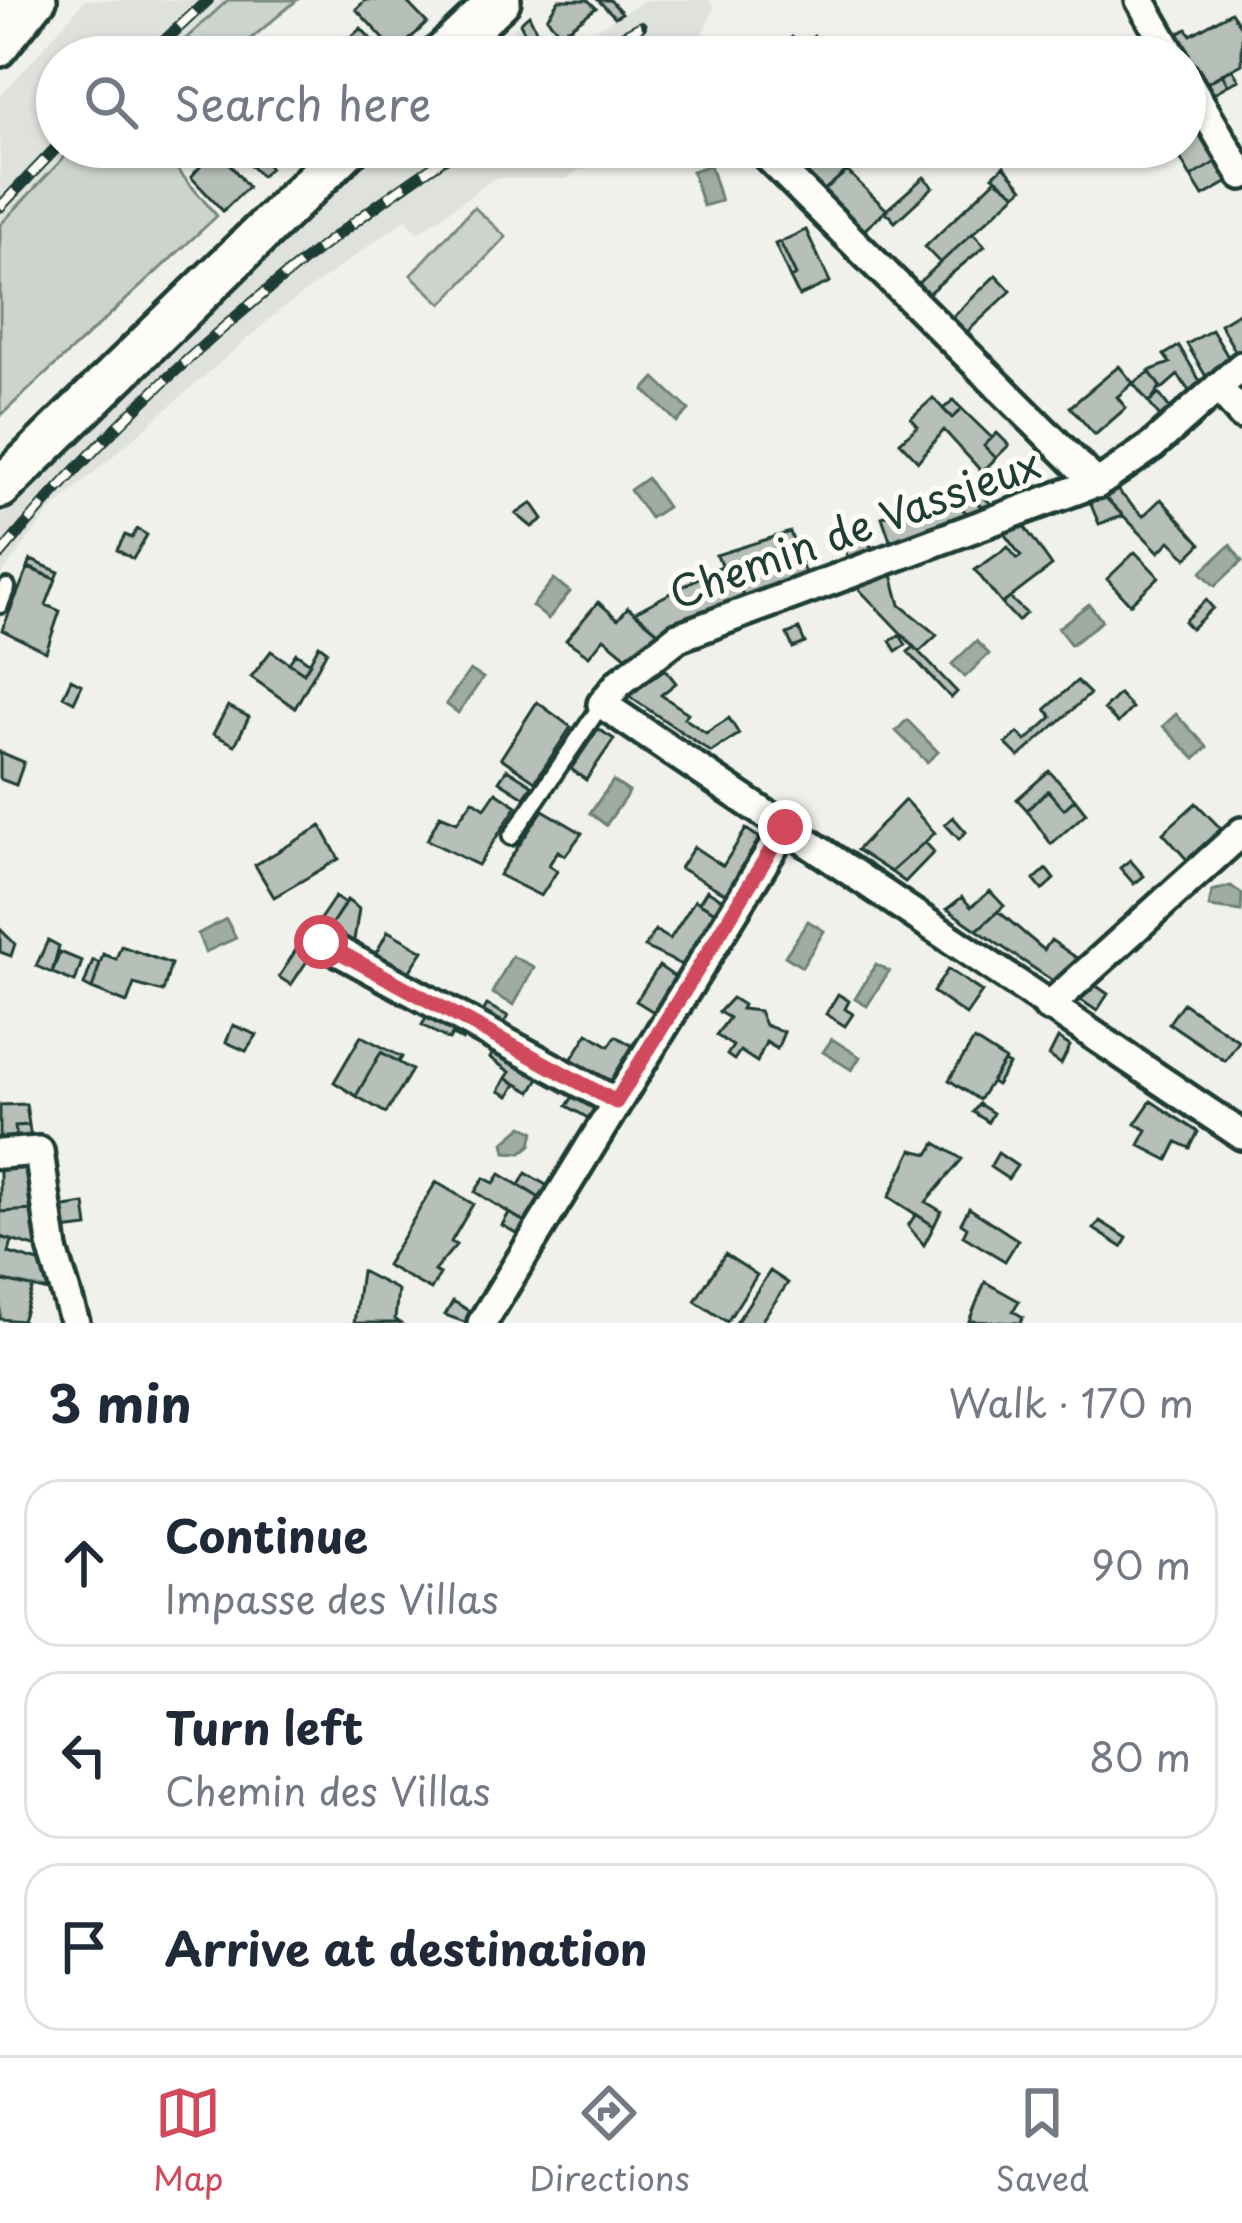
<!DOCTYPE html>
<meta charset="utf-8">
<style>
:root{--surface:#fff;--page:#f6f6f7;--text:#1f2937;--muted:#747a83;--line:#e0e1e3;--accent:#d1495b}
body{margin:0;font-family:"Playpen Sans",sans-serif;background:var(--page);color:var(--text)}
.stop{position:absolute;width:36px;height:36px;margin:-27px;border:9px solid #d1495b;border-radius:50%;background:#fff}
.stop.end{background:#d1495b;border-color:#fff;box-shadow:0 3px 12px #0008}
.list{margin:0;padding:0;list-style:none}
h2{display:flex;justify-content:space-between;align-items:center;height:156px;margin:0;padding:0 48px;font-size:51px}
h2 small{font-size:39px;font-weight:400;color:var(--muted)}
.list li{display:grid;grid-template-columns:78px 1fr auto;gap:36px;align-items:center;box-sizing:border-box;height:168px;margin:0 24px 24px;padding:0 24px;border:3px solid var(--line);border-radius:36px}
.list b{display:block;font-size:45px;white-space:nowrap}
.list p{margin:0;font-size:39px;white-space:nowrap;color:var(--muted)}
.list em{font-size:39px;font-style:normal;color:var(--muted)}
.icon{flex:none;width:66px;height:66px;fill:none;stroke:currentColor;stroke-width:2;stroke-linecap:round;stroke-linejoin:round}
.map{position:relative;flex:none;width:1242px;height:1323px;overflow:hidden}
.search{position:absolute;background:var(--surface);box-shadow:0 3px 9px #0004;left:36px;right:36px;top:36px;height:132px;display:flex;align-items:center;gap:30px;box-sizing:border-box;padding:0 42px;border-radius:66px;color:var(--muted);font-size:45px}
.sheet{height:732px;background:var(--surface)}
nav{display:flex;justify-content:space-around;align-items:center;box-sizing:border-box;height:168px;border-top:3px solid var(--line);background:var(--surface);font-size:33px;color:var(--muted)}
nav a{display:grid;justify-items:center;gap:6px}
nav .on{color:var(--accent)}
.map>svg:first-child{display:block}
.built{fill:#dfe2dc}
.green{fill:#cdd3cd;stroke:#768880;stroke-width:3}
.water{fill:#9faca4;stroke:#6c8077;stroke-width:3}
.building{fill:#b6bfb8;stroke:#1f3d34;stroke-width:3}
.lines{fill:none;stroke-linecap:round;stroke-linejoin:round}
.lane-casing{stroke:#1f3d34;stroke-width:22}
.street-casing{stroke:#1f3d34;stroke-width:36}
.secondary-casing{stroke:#1f3d34;stroke-width:48}
.highway-casing{stroke:#1f3d34;stroke-width:60}
.lane{stroke:#fdfcf7;stroke-width:14}
.street{stroke:#fdfcf7;stroke-width:27}
.secondary{stroke:#fdfcf7;stroke-width:39}
.highway{stroke:#fdfcf7;stroke-width:51}
.rail-casing{stroke:#1f3d34;stroke-width:12}
.rail{stroke:#fdfcf7;stroke-width:8;stroke-dasharray:22;stroke-linecap:butt}
.route{stroke:#d1495b;stroke-width:15}
.labels{text-anchor:middle;stroke-width:10;stroke-linejoin:round;paint-order:stroke}
.street-label{font-size:42px;fill:#1f3d34;stroke:#fdfcf7}
</style>
<div class="map">
<svg width="1242" height="1323" viewBox="0 0 1242 1323">
<rect width="100%" height="100%" fill="#f0f1eb"/>
<filter id="ink" filterUnits="userSpaceOnUse"><feTurbulence type="fractalNoise" baseFrequency=".00833" numOctaves="2"/><feDisplacementMap in="SourceGraphic" scale="24" xChannelSelector="R" yChannelSelector="G"/><feConvolveMatrix kernelMatrix="1 2 1 2 8 2 1 2 1" color-interpolation-filters="sRGB"/></filter>
<g filter="url(#ink)">
<path class="built" d="M85,0H297L229,57H57V147H158L217,216L0,416V97Z
M646,0H709L715,7L692,57H548Z
M520,23L537,57H483Z
M385,147L612,148L566,179L495,178L418,233L406,219L279,311L50,511L0,576V518L5,511L80,431Z"/>
<path class="green" d="M228,0H297L229,57H166Z
M74,147H158L217,216L0,416V225Z
M474,207L506,237L442,304L411,275Z"/>
<path class="water" d="M710,165L721,201L703,206L692,171Z
M655,378L689,410L677,422L644,390Z
M647,478L667,507L650,518L630,490Z
M1230,545L1242,561L1215,586L1201,572Z
M554,579L570,592L548,619L532,606Z
M1089,604L1102,621L1071,645L1058,628Z
M976,641L989,654L965,677L952,664Z
M470,670L483,678L458,713L446,704Z
M1176,714L1207,747L1195,759L1163,726Z
M907,720L938,752L927,762L896,731Z
M613,781L629,792L606,825L590,813Z
M1231,886L1242,894L1241,911L1209,907L1212,891Z
M226,919L236,938L205,952L198,934Z
M808,921L824,931L802,967L785,956Z
M512,956L534,967L514,1005L492,993Z
M876,964L889,971L867,1006L855,999Z
M832,1039L860,1057L852,1070L823,1052Z
M523,1126L534,1131L531,1145L521,1153L506,1152L504,1142Z"/>
<path class="building" d="M366,0H405L427,23L396,52L356,9Z
M559,0H588L596,8L561,34L547,18Z
M598,0H610L622,13L615,17Z
M1231,12L1242,29V64L1201,86L1172,37L1187,29L1191,35Z
M529,15L537,32L527,37L520,23Z
M361,28L387,57L334,52Z
M567,28L579,36L570,44L561,34Z
M814,36L835,57H772L792,37L802,47Z
M1232,69L1239,80L1228,85L1222,74Z
M1222,74L1228,85L1207,97L1201,86Z
M1191,108L1221,159L1191,177L1174,147H1185V112Z
M794,147H827L849,169L822,192L785,156Z
M217,148L248,187L223,211L191,177Z
M259,156L270,168L261,176L250,165Z
M1221,159L1230,181L1203,196L1191,177Z
M1004,166L1023,188L1016,194L993,176Z
M847,171L887,210L862,232L822,192Z
M924,177L933,187L895,222L885,211Z
M996,179L1016,194L940,263L925,247Z
M806,230L830,282L799,296L790,278L796,275L780,242Z
M973,233L985,246L926,295L916,285Z
M780,242L796,275L790,278L775,244Z
M996,275L1011,291L966,333L951,319Z
M1242,311V349L1237,354L1220,324Z
M1212,330L1230,360L1208,380L1187,344Z
M1179,346L1203,386L1192,395L1178,375L1162,389L1149,371L1170,363L1164,355Z
M1119,366L1133,383L1117,397L1126,408L1095,435L1070,407Z
M1150,372L1160,387L1149,403L1133,383Z
M1159,394L1173,412L1163,421L1149,403Z
M933,398L952,418L962,409L992,438L984,446L996,458L982,472L944,430L918,461L900,442L918,426L911,418Z
M953,400L962,409L952,418L943,409Z
M997,433L1009,445L996,458L984,446Z
M962,487L972,497L962,508L952,497Z
M1114,487L1143,516L1161,499L1201,544L1187,558L1170,541L1159,552L1103,495Z
M978,491L996,509L986,512L972,497Z
M949,494L971,518L892,546L882,517Z
M1103,495L1123,516L1099,524L1089,500Z
M972,497L986,512L971,518L962,508Z
M532,503L543,519L532,527L516,514Z
M1022,523L1052,566L1002,604L975,570L1008,547L1017,559L1021,556L1002,531Z
M852,528L876,551L849,561L841,539Z
M137,529L147,535L133,559L117,550L125,535L132,538Z
M790,532L806,576L745,597L716,555Z
M1135,552L1159,577L1130,604L1107,579Z
M31,560L59,572L56,579L28,567Z
M723,565L745,597L658,632L635,612Z
M28,568L56,579L46,605L60,611L46,652L2,630Z
M891,571L900,605L937,635L919,652L854,584Z
M1010,598L1026,613L1018,621L1002,604Z
M1206,600L1213,608L1191,629L1184,621Z
M598,602L618,619L628,607L658,632L628,658L604,638L589,656L566,640Z
M799,629L805,643L793,648L787,634Z
M900,635L906,645L896,651L890,641Z
M319,645L327,651L295,708L251,677L271,651L304,673Z
M914,647L957,692L951,698L908,652Z
M296,653L310,663L304,673L289,663Z
M665,669L676,683L661,695L688,713L684,718L706,733L729,718L739,734L711,752L630,697L643,679L646,683Z
M71,679L82,685L74,702L63,696Z
M1077,681L1090,694L1019,757L1006,744L1018,733L1026,741L1052,717L1046,709Z
M1119,694L1132,708L1118,723L1104,709Z
M537,702L571,727L535,781L501,758Z
M228,706L249,717L235,745L213,734Z
M598,729L614,739L586,780L571,769Z
M0,752L24,762L16,785L0,779Z
M507,769L532,785L524,797L499,781Z
M1049,771L1075,799L1064,809L1048,791L1027,810L1017,799Z
M1048,791L1064,809L1075,799L1086,813L1051,844L1027,810Z
M496,792L517,806L478,865L427,840L440,815L457,822L473,800L485,808Z
M905,800L935,833L891,872L857,850Z
M1196,803L1225,833L1190,863L1163,833Z
M543,810L582,833L565,856L558,851L549,865L557,871L541,896L499,875Z
M953,817L966,832L959,839L945,824Z
M321,826L339,859L274,897L255,865Z
M746,829L764,841L730,896L680,868L694,847L723,866Z
M925,842L934,852L905,882L891,872Z
M1130,860L1144,876L1134,884L1120,868Z
M1046,869L1054,879L1042,890L1034,880Z
M707,890L726,902L719,914L699,903Z
M990,891L1004,906L977,930L947,909L962,897L971,907Z
M335,897L345,904L328,929L318,922Z
M347,900L359,909L353,946L327,931Z
M695,900L719,914L686,967L645,947L655,930L670,939Z
M998,911L1044,950L1051,940L1081,961L1056,983L977,930Z
M0,929L15,944L11,956L0,952Z
M388,931L423,951L407,975L374,957Z
M48,940L59,946L52,973L36,966Z
M121,946L171,964L163,992L134,984L127,1003L92,989L103,954L116,959Z
M297,948L311,955L291,985L279,977Z
M60,952L82,961L75,982L52,973Z
M93,960L100,963L92,989L84,985Z
M659,966L678,979L657,1014L636,1001Z
M948,969L982,992L966,1015L933,992Z
M1089,981L1108,994L1097,1011L1078,998Z
M838,994L849,1001L845,1009L853,1014L845,1026L826,1014Z
M732,998L743,1005L741,1009L759,1011L765,1025L784,1032L777,1049L766,1042L757,1062L740,1051L734,1060L727,1055L733,1046L716,1035L729,1018L719,1012Z
M1183,1003L1239,1041L1225,1061L1169,1023Z
M487,1005L508,1016L502,1027L481,1015Z
M431,1010L467,1030L462,1040L452,1035L449,1040L422,1025Z
M233,1025L257,1035L246,1051L226,1042Z
M588,1033L609,1046L616,1036L636,1048L612,1087L569,1063Z
M361,1036L402,1057L399,1062L381,1052L356,1096L334,1082Z
M1058,1038L1070,1046L1061,1064L1049,1056Z
M974,1040L1005,1060L979,1100L949,1080Z
M497,1046L543,1072L531,1092L506,1078L510,1072L490,1058Z
M381,1052L412,1070L386,1113L356,1096Z
M1004,1062L1009,1065L996,1085L991,1082Z
M506,1078L516,1084L509,1096L499,1091Z
M577,1090L603,1105L593,1121L567,1106Z
M1151,1101L1198,1132L1190,1148L1177,1142L1168,1160L1139,1145L1147,1130L1135,1124Z
M26,1104L29,1125L15,1126L17,1141L0,1142V1105Z
M979,1104L993,1113L988,1122L973,1112Z
M29,1125L31,1139L17,1141L15,1126Z
M936,1143L962,1159L926,1202L941,1211L934,1226L889,1197L912,1150L929,1154Z
M998,1153L1017,1166L1008,1179L990,1167Z
M28,1163L34,1210L0,1212V1166Z
M526,1173L551,1188L543,1200L519,1185Z
M500,1174L543,1200L528,1224L475,1192L484,1178L494,1183Z
M436,1182L473,1204L451,1242L456,1245L434,1271L440,1274L431,1290L386,1265Z
M85,1204L88,1227L61,1230L58,1208Z
M969,1208L1018,1240L1005,1261L963,1236L967,1227L961,1223Z
M34,1210L38,1248L0,1237V1212Z
M509,1213L528,1224L521,1236L502,1225Z
M916,1214L934,1226L924,1245L908,1226Z
M1100,1221L1127,1238L1122,1247L1094,1229Z
M0,1237L12,1240L9,1253L42,1263L49,1291L0,1280Z
M725,1254L757,1275L727,1322L695,1301Z
M361,1271L398,1290L395,1319L400,1323H354Z
M770,1271L788,1283L760,1323H736Z
M0,1280L33,1287L22,1321L0,1319Z
M985,1282L1019,1301L1013,1311L1023,1317L1020,1323L969,1321Z
M453,1301L473,1313L467,1323L445,1315Z"/>
<g class="lines">
<g class="lane-casing">
<path id="lane" d="M0,605L7,587
M511,837L602,704"/>
</g>
<g class="street-casing">
<path id="street" d="M1140,0L1173,57
M0,52L42,0
M1185,77L1242,175
M758,147L1097,484
M1242,366L1152,446L1103,480L678,637L619,683L602,704L1242,1135
M1218,387L1242,415
M321,942L616,1102
M1048,1007L1242,832
M0,1154L39,1151L53,1250L75,1323
M482,1323L785,828"/>
</g>
<g class="secondary-casing">
<path id="secondary" d="M440,57L500,0
M0,488L349,147"/>
</g>
<g class="highway-casing">
<path id="highway" d="M0,6L14,0"/>
</g>
<use href="#lane" class="lane"/>
<use href="#street" class="street"/>
<use href="#secondary" class="secondary"/>
<use href="#highway" class="highway"/>
<g class="rail-casing">
<path id="rail" d="M147,57L208,0
M584,57L641,26
M0,207L57,147
M0,555C132,398 290,259 462,147"/>
</g>
<use href="#rail" class="rail"/>
</g>
</g>
<g class="lines" filter="url(#ink)">
<path class="route" d="M321,942L616,1102L785,827"/>
</g>
<g class="labels">
<g class="street-label">
<text transform="translate(855 529) rotate(-20)" y="15">Chemin de Vassieux</text>
</g>
</g>
</svg>
<div class="stop" style="left:321px;top:942px"></div>
<div class="stop end" style="left:785px;top:827px"></div>
<div class="search"><svg class="icon" aria-label="search" viewBox="0 0 24 24"><circle cx="10" cy="10" r="6"/><path d="M15 15l6 6"/></svg>Search here</div>
</div>
<section class="sheet">
<h2>3 min<small>Walk · 170 m</small></h2>
<ul class="list">
<li><svg class="icon" aria-label="ahead" viewBox="0 0 24 24"><path d="M12 20V5M6 11l6-6 6 6"/></svg><div><b>Continue</b><p>Impasse des Villas</p></div><em>90 m</em></li>
<li><svg class="icon" aria-label="left" viewBox="0 0 24 24"><path d="M17 20v-9H6M10 6l-5 5 5 5"/></svg><div><b>Turn left</b><p>Chemin des Villas</p></div><em>80 m</em></li>
<li><svg class="icon" aria-label="arrive" viewBox="0 0 24 24"><path d="M6 21V4h12l-3 4 3 4H6"/></svg><div><b>Arrive at destination</b></div></li>
</ul>
</section>
<nav>
<a class="on"><svg class="icon" aria-label="map" viewBox="0 0 24 24"><path d="M3 6l6-2 6 2 6-2v14l-6 2-6-2-6 2zM9 4v14M15 6v14"/></svg>Map</a>
<a><svg class="icon" aria-label="directions" viewBox="0 0 24 24"><path d="M12 3l9 9-9 9-9-9zM9 14v-3h6M13 9l2 2-2 2"/></svg>Directions</a>
<a><svg class="icon" aria-label="saved" viewBox="0 0 24 24"><path d="M7 4h10v16l-5-4-5 4z"/></svg>Saved</a>
</nav>
